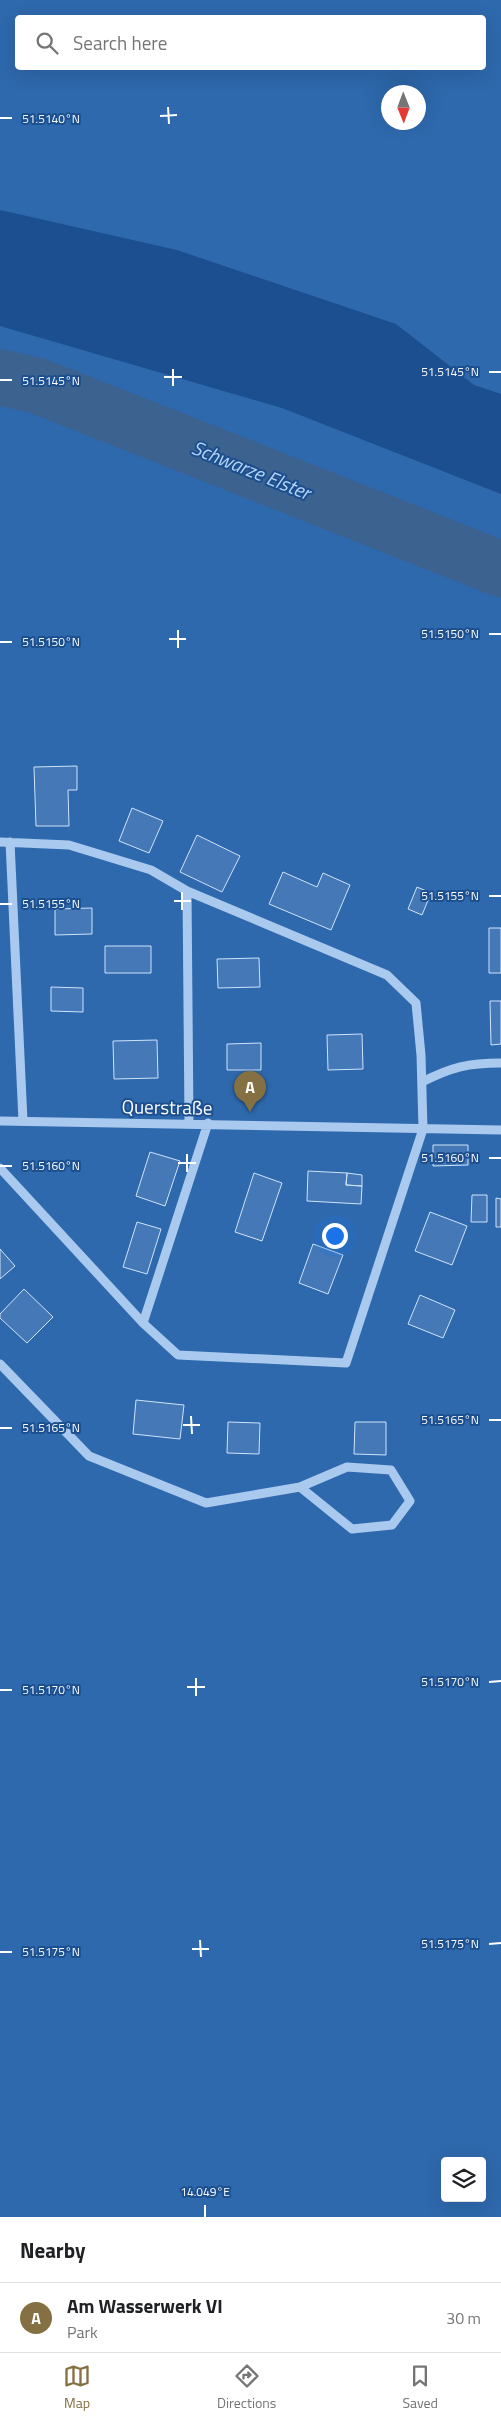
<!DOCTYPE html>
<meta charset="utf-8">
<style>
:root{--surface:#fff;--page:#f6f6f6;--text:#202124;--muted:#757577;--line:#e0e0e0;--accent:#847042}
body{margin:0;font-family:"Titillium Web",sans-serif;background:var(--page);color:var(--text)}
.controls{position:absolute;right:15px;bottom:15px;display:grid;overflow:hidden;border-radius:5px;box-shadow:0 5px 20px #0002}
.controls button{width:45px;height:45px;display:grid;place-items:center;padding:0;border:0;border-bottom:1px solid var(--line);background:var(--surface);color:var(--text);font:25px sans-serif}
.compass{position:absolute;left:381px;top:85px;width:45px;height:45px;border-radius:50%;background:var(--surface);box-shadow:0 5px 20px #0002;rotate:179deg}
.you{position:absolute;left:334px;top:1235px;width:18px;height:18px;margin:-12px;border:4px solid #fff;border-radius:50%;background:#1a73e8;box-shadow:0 0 0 8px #1a73e833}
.badge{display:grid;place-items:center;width:32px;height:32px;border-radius:50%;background:var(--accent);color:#fff;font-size:16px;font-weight:700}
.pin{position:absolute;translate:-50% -41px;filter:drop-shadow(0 1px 2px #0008)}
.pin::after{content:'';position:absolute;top:26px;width:18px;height:15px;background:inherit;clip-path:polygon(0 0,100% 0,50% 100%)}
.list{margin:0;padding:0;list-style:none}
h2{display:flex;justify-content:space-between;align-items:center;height:65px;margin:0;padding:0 20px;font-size:21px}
h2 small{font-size:16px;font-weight:400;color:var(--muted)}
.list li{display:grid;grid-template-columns:32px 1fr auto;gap:15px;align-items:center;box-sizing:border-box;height:70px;padding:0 20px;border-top:1px solid var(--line)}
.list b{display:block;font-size:19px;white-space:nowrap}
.list p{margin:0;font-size:16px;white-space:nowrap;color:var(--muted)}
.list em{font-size:16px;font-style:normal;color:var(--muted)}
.icon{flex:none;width:28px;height:28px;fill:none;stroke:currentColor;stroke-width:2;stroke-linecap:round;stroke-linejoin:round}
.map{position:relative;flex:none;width:501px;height:2217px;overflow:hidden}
.search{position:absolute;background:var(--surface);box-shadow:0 5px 20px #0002;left:15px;right:15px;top:15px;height:55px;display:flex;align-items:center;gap:12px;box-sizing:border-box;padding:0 18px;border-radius:5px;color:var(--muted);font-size:19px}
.sheet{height:135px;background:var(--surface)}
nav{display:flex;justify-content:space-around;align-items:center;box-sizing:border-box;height:70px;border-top:1px solid var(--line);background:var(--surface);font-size:14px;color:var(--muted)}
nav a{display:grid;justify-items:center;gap:2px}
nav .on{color:var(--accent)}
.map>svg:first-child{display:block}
.green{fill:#2e69ad;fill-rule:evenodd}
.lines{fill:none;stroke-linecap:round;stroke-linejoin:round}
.river{stroke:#3c6290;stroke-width:56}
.building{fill:#4478b7;stroke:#cfe3fa}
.minor{stroke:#a9c9ee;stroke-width:9}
.ticks{fill:none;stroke:#fff;stroke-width:2}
.labels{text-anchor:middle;stroke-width:4;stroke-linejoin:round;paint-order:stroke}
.street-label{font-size:19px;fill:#fff;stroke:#1b4f8f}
.water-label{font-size:20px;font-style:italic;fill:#b5d3f5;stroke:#1b4f8f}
.ticks-label{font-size:12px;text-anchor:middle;fill:#fff;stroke:#1b4f8f;stroke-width:4;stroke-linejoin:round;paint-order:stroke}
</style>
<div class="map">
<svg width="501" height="2217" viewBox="0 0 501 2217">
<rect width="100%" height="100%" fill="#1b4f8f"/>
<path class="green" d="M0,0H501V394L474,385L396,324L177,250L0,210ZM18,18H484V68H18ZM418,92V122H388V92Z
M0,326L282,408L501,494V2217H0ZM445,2161H482V2198H445Z"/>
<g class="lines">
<path class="river" d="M0,377L38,386L501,569"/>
</g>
<path class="building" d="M77,766V790H68L69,826H36L34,767Z
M132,808L163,821L149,853L119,841Z
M197,835L240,856L222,892L180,872Z
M283,872L317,887L323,873L350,885L331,930L269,904Z
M417,887L431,893L422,915L408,909Z
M92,908V934L55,935V909Z
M489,928H501V973H489Z
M105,946H151V973H105Z
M259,958L260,987L218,988L217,959Z
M51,987L83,988V1012L51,1011Z
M490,1001H501V1044L491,1045Z
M362,1034L363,1069L328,1070L327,1035Z
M157,1040L158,1078L114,1079L113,1041Z
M261,1043V1070H227V1044Z
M433,1145H468V1165L433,1166Z
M150,1152L180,1161L165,1206L136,1196Z
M308,1171L347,1173L346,1185L362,1186L361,1204L307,1201Z
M254,1173L282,1183L262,1241L235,1232Z
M347,1173L362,1175V1186L346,1185Z
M472,1195H487V1222H471Z
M496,1198L501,1199V1227H496Z
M430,1212L467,1226L452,1265L415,1251Z
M137,1222L161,1229L147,1274L123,1267Z
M313,1244L343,1255L328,1294L299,1283Z
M0,1249L15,1266L0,1279Z
M24,1289L53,1317L27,1343L0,1318V1314Z
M420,1295L455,1310L443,1338L408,1324Z
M136,1400L184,1405L180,1439L133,1434Z
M228,1422L260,1423L259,1454L227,1453Z
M355,1422H386V1455L354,1454Z"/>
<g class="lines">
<path class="minor" d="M0,842L69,845L151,870L187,891L387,975L416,1003L421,1055L423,1129L346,1363L178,1355L143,1323L0,1168
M10,842L23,1121
M187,891L189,1123
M422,1082C452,1067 468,1063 501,1063
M0,1121L501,1130
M143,1323L208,1123
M0,1364L89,1456L206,1503L300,1487L347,1467L391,1470L410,1501L392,1525L352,1529L300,1487"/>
</g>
<path class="ticks" d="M168,107L169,124M160,116L177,115M0,118H12M173,369V386M489,372H501M164,377H182M0,380H12M178,630V648M489,634H501M169,639H186M0,642H12M182,892V910M489,896H501M174,901H191M0,904H12M187,1154V1172M489,1158H501M178,1163H196M0,1166H12M191,1416L192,1434M489,1420H501M183,1425H200M0,1428H12M196,1678V1696M489,1682L501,1681M187,1687H205M0,1690H12M200,1940L201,1957M489,1944L501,1943M192,1949H209M0,1952H12M205,2205V2217"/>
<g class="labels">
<g class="street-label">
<text transform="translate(167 1107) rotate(1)" y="7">Querstraße</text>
</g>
<g class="water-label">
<text transform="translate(251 470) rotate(22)" y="7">Schwarze Elster</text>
</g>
</g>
<g class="ticks-label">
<text x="51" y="123">51.5140°N</text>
<text x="450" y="376">51.5145°N</text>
<text x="51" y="385">51.5145°N</text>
<text x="450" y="638">51.5150°N</text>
<text x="51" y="646">51.5150°N</text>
<text x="450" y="900">51.5155°N</text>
<text x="51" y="908">51.5155°N</text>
<text x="450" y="1162">51.5160°N</text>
<text x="51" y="1170">51.5160°N</text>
<text x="450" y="1424">51.5165°N</text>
<text x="51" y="1432">51.5165°N</text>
<text x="450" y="1686">51.5170°N</text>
<text x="51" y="1694">51.5170°N</text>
<text x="450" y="1948">51.5175°N</text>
<text x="51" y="1956">51.5175°N</text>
<text x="205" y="2196">14.049°E</text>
</g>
</svg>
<div class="controls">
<button><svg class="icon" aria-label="layers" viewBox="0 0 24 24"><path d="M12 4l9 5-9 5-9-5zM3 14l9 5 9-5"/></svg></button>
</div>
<svg class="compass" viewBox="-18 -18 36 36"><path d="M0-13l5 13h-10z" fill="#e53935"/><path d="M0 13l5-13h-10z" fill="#757577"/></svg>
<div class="you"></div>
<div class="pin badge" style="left:250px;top:1112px">A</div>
<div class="search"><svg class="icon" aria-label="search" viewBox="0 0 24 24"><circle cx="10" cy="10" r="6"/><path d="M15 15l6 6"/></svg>Search here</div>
</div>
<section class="sheet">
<h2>Nearby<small></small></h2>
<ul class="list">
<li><span class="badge">A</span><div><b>Am Wasserwerk VI</b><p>Park</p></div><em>30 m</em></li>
</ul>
</section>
<nav>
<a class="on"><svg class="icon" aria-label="map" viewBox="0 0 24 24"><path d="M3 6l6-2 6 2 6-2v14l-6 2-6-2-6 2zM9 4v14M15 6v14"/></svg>Map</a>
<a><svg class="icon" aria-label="directions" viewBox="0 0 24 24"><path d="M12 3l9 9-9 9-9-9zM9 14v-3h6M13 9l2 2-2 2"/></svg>Directions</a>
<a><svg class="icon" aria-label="saved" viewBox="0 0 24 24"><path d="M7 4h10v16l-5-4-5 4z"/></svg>Saved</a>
</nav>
